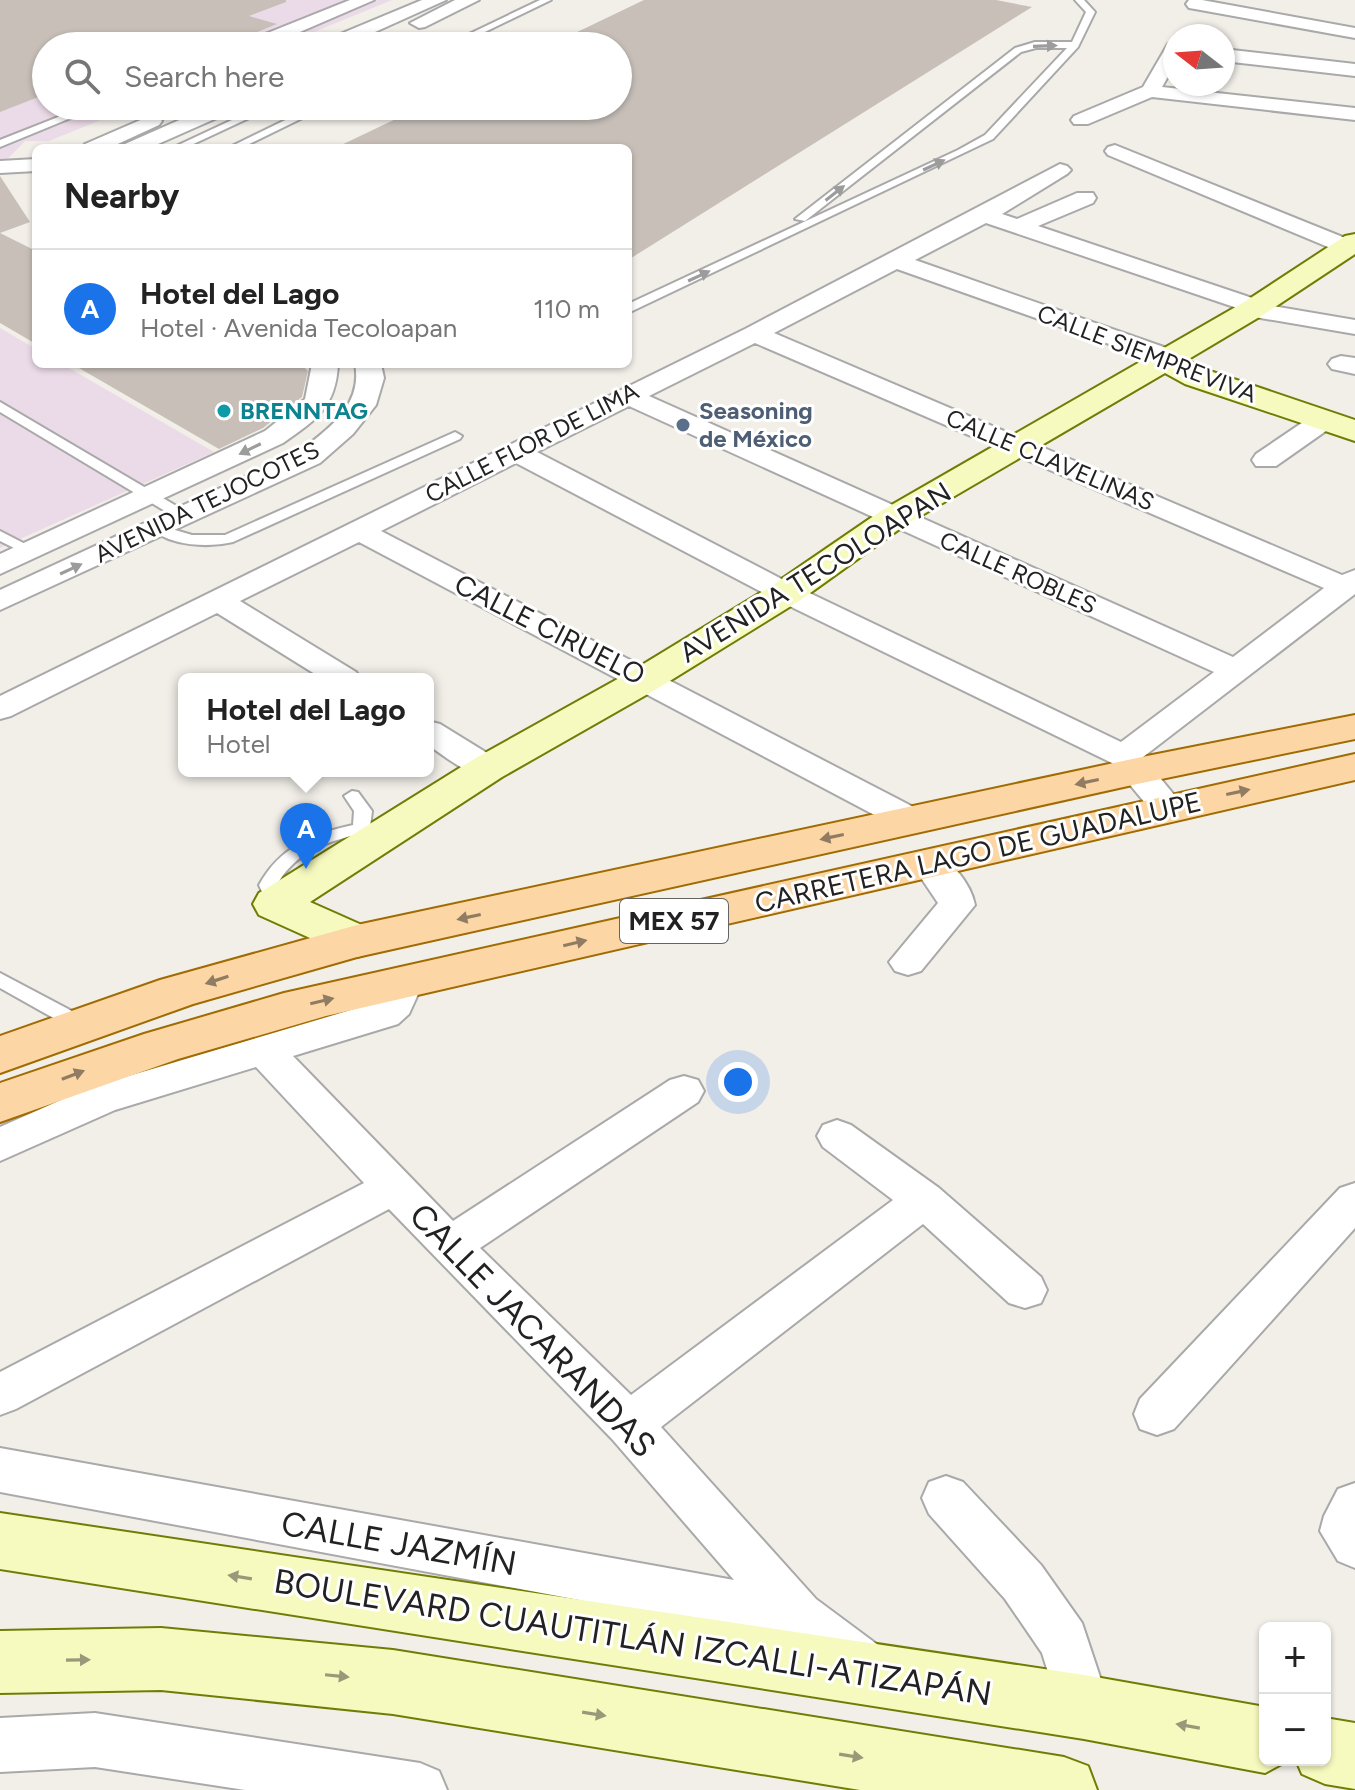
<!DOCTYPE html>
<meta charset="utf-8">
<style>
:root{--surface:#fff;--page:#f2f2f2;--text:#222;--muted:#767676;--line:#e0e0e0;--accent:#1a73e8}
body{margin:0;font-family:Figtree,sans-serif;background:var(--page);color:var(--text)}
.controls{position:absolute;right:24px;bottom:24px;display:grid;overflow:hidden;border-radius:12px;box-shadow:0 2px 6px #0004}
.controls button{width:72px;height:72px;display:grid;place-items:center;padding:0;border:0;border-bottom:2px solid var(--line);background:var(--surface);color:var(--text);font:40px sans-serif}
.compass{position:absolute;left:1163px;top:24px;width:72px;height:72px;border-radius:50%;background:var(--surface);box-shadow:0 2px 6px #0004;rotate:287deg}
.you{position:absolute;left:738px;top:1082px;width:28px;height:28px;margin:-20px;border:6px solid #fff;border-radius:50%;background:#1a73e8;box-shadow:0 0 0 12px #1a73e833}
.badge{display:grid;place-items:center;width:52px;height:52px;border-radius:50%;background:var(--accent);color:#fff;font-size:26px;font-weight:700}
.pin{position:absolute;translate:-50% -66px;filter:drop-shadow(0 2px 4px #0008)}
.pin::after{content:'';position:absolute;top:42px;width:28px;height:24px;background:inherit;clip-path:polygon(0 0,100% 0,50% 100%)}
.popup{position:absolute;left:178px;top:673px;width:256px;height:104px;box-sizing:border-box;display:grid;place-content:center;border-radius:12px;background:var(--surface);filter:drop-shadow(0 2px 6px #0005);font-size:26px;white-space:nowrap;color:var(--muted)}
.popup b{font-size:30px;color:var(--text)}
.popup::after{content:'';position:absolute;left:50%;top:100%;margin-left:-16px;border:16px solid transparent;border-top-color:var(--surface)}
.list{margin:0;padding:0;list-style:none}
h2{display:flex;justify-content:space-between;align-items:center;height:104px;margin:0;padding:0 32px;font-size:34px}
h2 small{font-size:26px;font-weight:400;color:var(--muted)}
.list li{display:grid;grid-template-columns:52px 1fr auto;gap:24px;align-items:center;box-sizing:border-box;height:120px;padding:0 32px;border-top:2px solid var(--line)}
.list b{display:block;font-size:30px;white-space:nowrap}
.list p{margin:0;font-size:26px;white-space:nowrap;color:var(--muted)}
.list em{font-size:26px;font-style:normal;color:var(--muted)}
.icon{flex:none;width:44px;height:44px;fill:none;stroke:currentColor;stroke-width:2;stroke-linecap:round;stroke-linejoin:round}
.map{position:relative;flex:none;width:1355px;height:1790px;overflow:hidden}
.search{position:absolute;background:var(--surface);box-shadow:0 2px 6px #0004;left:32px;top:32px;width:600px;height:88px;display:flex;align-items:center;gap:20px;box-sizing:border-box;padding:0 28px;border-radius:44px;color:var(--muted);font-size:30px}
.panel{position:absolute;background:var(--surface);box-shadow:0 2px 6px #0004;left:32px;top:144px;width:600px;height:224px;border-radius:12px}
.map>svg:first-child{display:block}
.industrial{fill:#ebdbe8}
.building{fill:#c7bfb8}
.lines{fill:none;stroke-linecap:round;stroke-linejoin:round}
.lane-casing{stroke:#a9a9a9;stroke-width:4}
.street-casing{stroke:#a9a9a9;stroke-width:4}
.secondary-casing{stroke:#707d05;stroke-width:4}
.primary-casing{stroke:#a06b00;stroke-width:4}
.lane{fill:#fff;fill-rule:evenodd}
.street{fill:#fff;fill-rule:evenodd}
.secondary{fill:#f7fabf;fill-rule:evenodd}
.primary{fill:#fcd6a4;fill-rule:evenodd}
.oneway{fill:#9c9c9c}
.oneway2{fill:#8f7c63}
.oneway3{fill:#979978}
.culture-dot{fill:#0f9aa8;stroke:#fff;stroke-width:3}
.service-dot{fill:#5c6f8a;stroke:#fff;stroke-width:3}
.labels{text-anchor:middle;stroke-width:6;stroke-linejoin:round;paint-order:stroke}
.far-street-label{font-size:24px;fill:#222;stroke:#fff}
.far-culture-label{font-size:24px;font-weight:bold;fill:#0d838f;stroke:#fff;text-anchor:start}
.far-service-label{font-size:24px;font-weight:bold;fill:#4e5e75;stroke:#fff;text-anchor:start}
.shield{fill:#fff;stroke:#646464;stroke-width:2}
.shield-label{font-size:26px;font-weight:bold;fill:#222}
.street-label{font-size:28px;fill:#222;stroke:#fff}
.near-street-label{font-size:34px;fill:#222;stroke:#fff}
</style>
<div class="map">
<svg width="1355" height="1790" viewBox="0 0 1355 1790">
<rect width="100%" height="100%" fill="#f2efe9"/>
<path class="industrial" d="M0,0H392L280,46H46V106H135L49,141H25L0,167Z
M0,328L36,349V364H62L214,452L0,548Z"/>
<path class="building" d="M0,0H286V2L249,16L277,24L222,46H203L185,41L172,46H46V94L0,112Z
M644,0H996L1032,7L628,260V148H335L423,106H618V46H548Z
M0,176L30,222L0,233Z
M0,233L36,251V344L0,323Z
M72,364H301L308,371L302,397L263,428L219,449Z"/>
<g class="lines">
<g class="lane-casing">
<path id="lane" d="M540,0H551L456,46H444Z
M1075,0H1084L1095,12L1078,47L993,139L628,313V304L958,150L985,135L1067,48H1036L1021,52L805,221L795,219L1015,48L1035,42H1072L1086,12Z
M86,106H100L0,147V140Z
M262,106H275L185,148H172Z
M314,106H327L241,148H228Z
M0,402L190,514L192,517L185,521L180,520L0,412Z
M455,432L462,436L460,439L233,542C208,548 171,546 151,529L158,525L192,535H225Z
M0,531L35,549L37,552L30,556L0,541Z
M352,791L358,792L372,811L370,827L377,835L374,839L368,841C364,840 361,836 357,836C352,835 348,837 344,838C316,845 291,859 277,885L284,904L281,908H269L259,885C280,847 312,834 353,825L354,811L344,796Z
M0,973L87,1019L90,1024L87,1029H73L0,988Z"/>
</g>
<g class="street-casing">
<path id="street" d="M350,0H374L279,41L282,46H262L257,40L260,36Z
M422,0H446L344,46H319L321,42Z
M455,0H479L425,27L419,28L410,23Z
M1189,0H1202L1355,28V38L1195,9L1189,8L1186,4Z
M1175,42V64L1162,87L1355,108V120L1152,97L1088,124H1074L1071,120L1074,116L1143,87L1168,44Z
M1223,49L1355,64V76L1223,61Z
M211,106H238L235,110L149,148H122L125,144Z
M152,115L159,117L162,121L159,125L109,148H82L85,144Z
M1115,145L1355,242V252H1340L1108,155L1105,151L1108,147Z
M36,159V171L0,173V161Z
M1060,164L1067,166L1071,170L1067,174L1002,214L1017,219L1077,193H1093L1096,198L1093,203L1038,226L1264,302L1267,305L1355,320V334L1243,315L1240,309L986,223L915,260L1178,352L1181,357L1178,362H1160L897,269L774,333L1342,575L1355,570V594L1143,757L1184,807L1179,815L1167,818L1155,815L1112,763L775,599L516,463L381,531L923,812L928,820L923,828L911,831L899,828L359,542L240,601L356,672L361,679H323L217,613L11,716L0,719V696L745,329ZM755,343L1324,588L1233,657L649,396ZM629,406L1214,672L1121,742L797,587L537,452Z
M1341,356L1355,358V374L1332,369L1328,364L1332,359Z
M312,364H338C336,407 316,420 283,443L0,574V554L265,431L305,399Z
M355,364H381L384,378L376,405L353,434L320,463L0,610V590L300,451C329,428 363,405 355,364Z
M1324,412L1333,414L1337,420L1333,426L1276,466H1256L1252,460L1256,454L1315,414Z
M428,721L440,724L500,761L505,768L500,775C474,782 449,759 428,745Z
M929,851C950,857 971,884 975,905L921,971L908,975L895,971L889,962L938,903L911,863L917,855Z
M394,970L407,974L419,992L409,1014L398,1024L293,1056L453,1221L670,1080L684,1076L698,1080L704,1091L698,1102L480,1248L631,1395L893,1200L823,1147L817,1136L823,1125L837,1120L851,1125L939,1188L1041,1277L1047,1290L1041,1303L1025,1308L1009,1303L923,1224L661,1427L816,1599L882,1648L890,1666L882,1684L864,1692C832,1678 812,1655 779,1641L777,1637L0,1492V1448L734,1580L612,1439L389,1209L16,1409L0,1415V1372L364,1183L256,1067L115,1110L0,1161V1127L88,1088L371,1004L380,993L375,984L381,974Z
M1355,1183V1228L1174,1429L1157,1435L1140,1429L1134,1414L1140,1399L1340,1188Z
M946,1476L963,1482L1041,1565L1082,1623L1110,1707L1103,1726L1084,1733L1065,1726L1042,1653L1005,1599L929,1514L922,1498L929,1482Z
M1355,1483V1568L1338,1561L1320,1531L1324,1516L1338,1489Z
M95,1713L420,1763L439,1771L447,1790H245L95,1767L0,1772V1718Z"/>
</g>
<g class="secondary-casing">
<path id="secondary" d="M1355,234V254L1266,313L1187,360L1207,370L1355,420V441L1185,384L1165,373L905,525L799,601L660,687L502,777L310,902L373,930L380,941L373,952L357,957L341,952L259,915L253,904L259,893L474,759L632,671L773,585L881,511L1246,301L1345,236Z
M0,1513L1084,1675L1265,1707V1760H1289L1265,1773L1084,1739L0,1569Z
M161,1628L393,1650L1064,1757L1088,1766L1097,1790H860L393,1714L161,1690L0,1693V1631Z
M1325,1718L1355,1723V1789L1325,1784L1302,1774L1296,1760H1325Z"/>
</g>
<g class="primary-casing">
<path id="primary" d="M1355,715V739L1137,784L357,957L193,1004L0,1073V1036L160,980L357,925L1137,758Z
M1355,754V780L326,1016L178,1059L0,1122V1083L144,1034L284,993Z"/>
</g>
<use href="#lane" class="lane"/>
<use href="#street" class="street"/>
<use href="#secondary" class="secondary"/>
<use href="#primary" class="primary"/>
</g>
<defs><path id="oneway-solid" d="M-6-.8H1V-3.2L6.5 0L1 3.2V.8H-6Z" transform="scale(2)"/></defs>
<g class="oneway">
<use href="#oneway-solid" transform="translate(1045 46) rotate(-2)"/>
<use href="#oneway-solid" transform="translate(934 165) rotate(-25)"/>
<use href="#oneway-solid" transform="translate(835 193) rotate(-38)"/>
<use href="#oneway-solid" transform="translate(699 276) rotate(-25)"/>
<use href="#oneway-solid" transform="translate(250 449) rotate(154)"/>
<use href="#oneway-solid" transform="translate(71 569) rotate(-25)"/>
</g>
<g class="oneway2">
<use href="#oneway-solid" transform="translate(1087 782) rotate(168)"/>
<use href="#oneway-solid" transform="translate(1238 792) rotate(-12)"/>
<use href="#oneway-solid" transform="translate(832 837) rotate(168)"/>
<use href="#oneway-solid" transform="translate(469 917) rotate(168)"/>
<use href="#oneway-solid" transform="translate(575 943) rotate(-13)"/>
<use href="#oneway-solid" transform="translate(217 980) rotate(162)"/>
<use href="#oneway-solid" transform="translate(322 1001) rotate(-13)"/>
<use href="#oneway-solid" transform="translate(73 1075) rotate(-21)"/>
</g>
<g class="oneway3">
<use href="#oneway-solid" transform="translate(240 1577) rotate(-171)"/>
<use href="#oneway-solid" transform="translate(78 1660) rotate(-1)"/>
<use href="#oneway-solid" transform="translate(337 1676) rotate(6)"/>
<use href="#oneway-solid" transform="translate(594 1714) rotate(9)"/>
<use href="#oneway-solid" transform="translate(1188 1726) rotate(-170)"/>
<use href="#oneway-solid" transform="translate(851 1756) rotate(9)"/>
</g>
<circle class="culture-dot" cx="224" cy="411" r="8"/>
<circle class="service-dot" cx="683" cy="425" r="8"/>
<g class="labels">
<g class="far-street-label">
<text transform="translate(1147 354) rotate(21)" y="8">CALLE SIEMPREVIVA</text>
<text transform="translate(532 443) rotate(-27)" y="8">CALLE FLOR DE LIMA</text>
<text transform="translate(1050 460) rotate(23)" y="8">CALLE CLAVELINAS</text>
<text transform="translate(207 502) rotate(-26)" y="8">AVENIDA TEJOCOTES</text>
<text transform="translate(1018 573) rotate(24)" y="8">CALLE ROBLES</text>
</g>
<g class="far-culture-label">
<text x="240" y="419">BRENNTAG</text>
</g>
<g class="far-service-label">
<text x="699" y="419">Seasoning<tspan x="699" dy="28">de México</tspan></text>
</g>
<rect class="shield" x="620" y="899" width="108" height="44" rx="6"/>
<g class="shield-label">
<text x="674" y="930">MEX 57</text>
</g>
<g class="street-label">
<text transform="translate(815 572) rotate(-32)" y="10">AVENIDA TECOLOAPAN</text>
<text transform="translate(550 629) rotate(27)" y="10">CALLE CIRUELO</text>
<text transform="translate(978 852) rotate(-13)" y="10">CARRETERA LAGO DE GUADALUPE</text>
</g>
<g class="near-street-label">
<text transform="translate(533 1330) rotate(46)" y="12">CALLE JACARANDAS</text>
<text transform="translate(399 1543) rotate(10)" y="12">CALLE JAZMÍN</text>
<text transform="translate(633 1637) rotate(9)" y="12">BOULEVARD CUAUTITLÁN IZCALLI-ATIZAPÁN</text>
</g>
</g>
</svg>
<div class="controls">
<button>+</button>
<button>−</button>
</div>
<svg class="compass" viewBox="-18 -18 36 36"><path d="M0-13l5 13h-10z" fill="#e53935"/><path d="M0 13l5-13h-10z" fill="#767676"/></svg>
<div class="you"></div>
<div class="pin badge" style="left:306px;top:869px">A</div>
<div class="popup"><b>Hotel del Lago</b>Hotel</div>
<div class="search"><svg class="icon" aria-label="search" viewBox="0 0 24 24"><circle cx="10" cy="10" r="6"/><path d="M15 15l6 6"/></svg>Search here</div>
<section class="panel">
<h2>Nearby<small></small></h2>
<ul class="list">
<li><span class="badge">A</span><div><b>Hotel del Lago</b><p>Hotel · Avenida Tecoloapan</p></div><em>110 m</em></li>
</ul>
</section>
</div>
